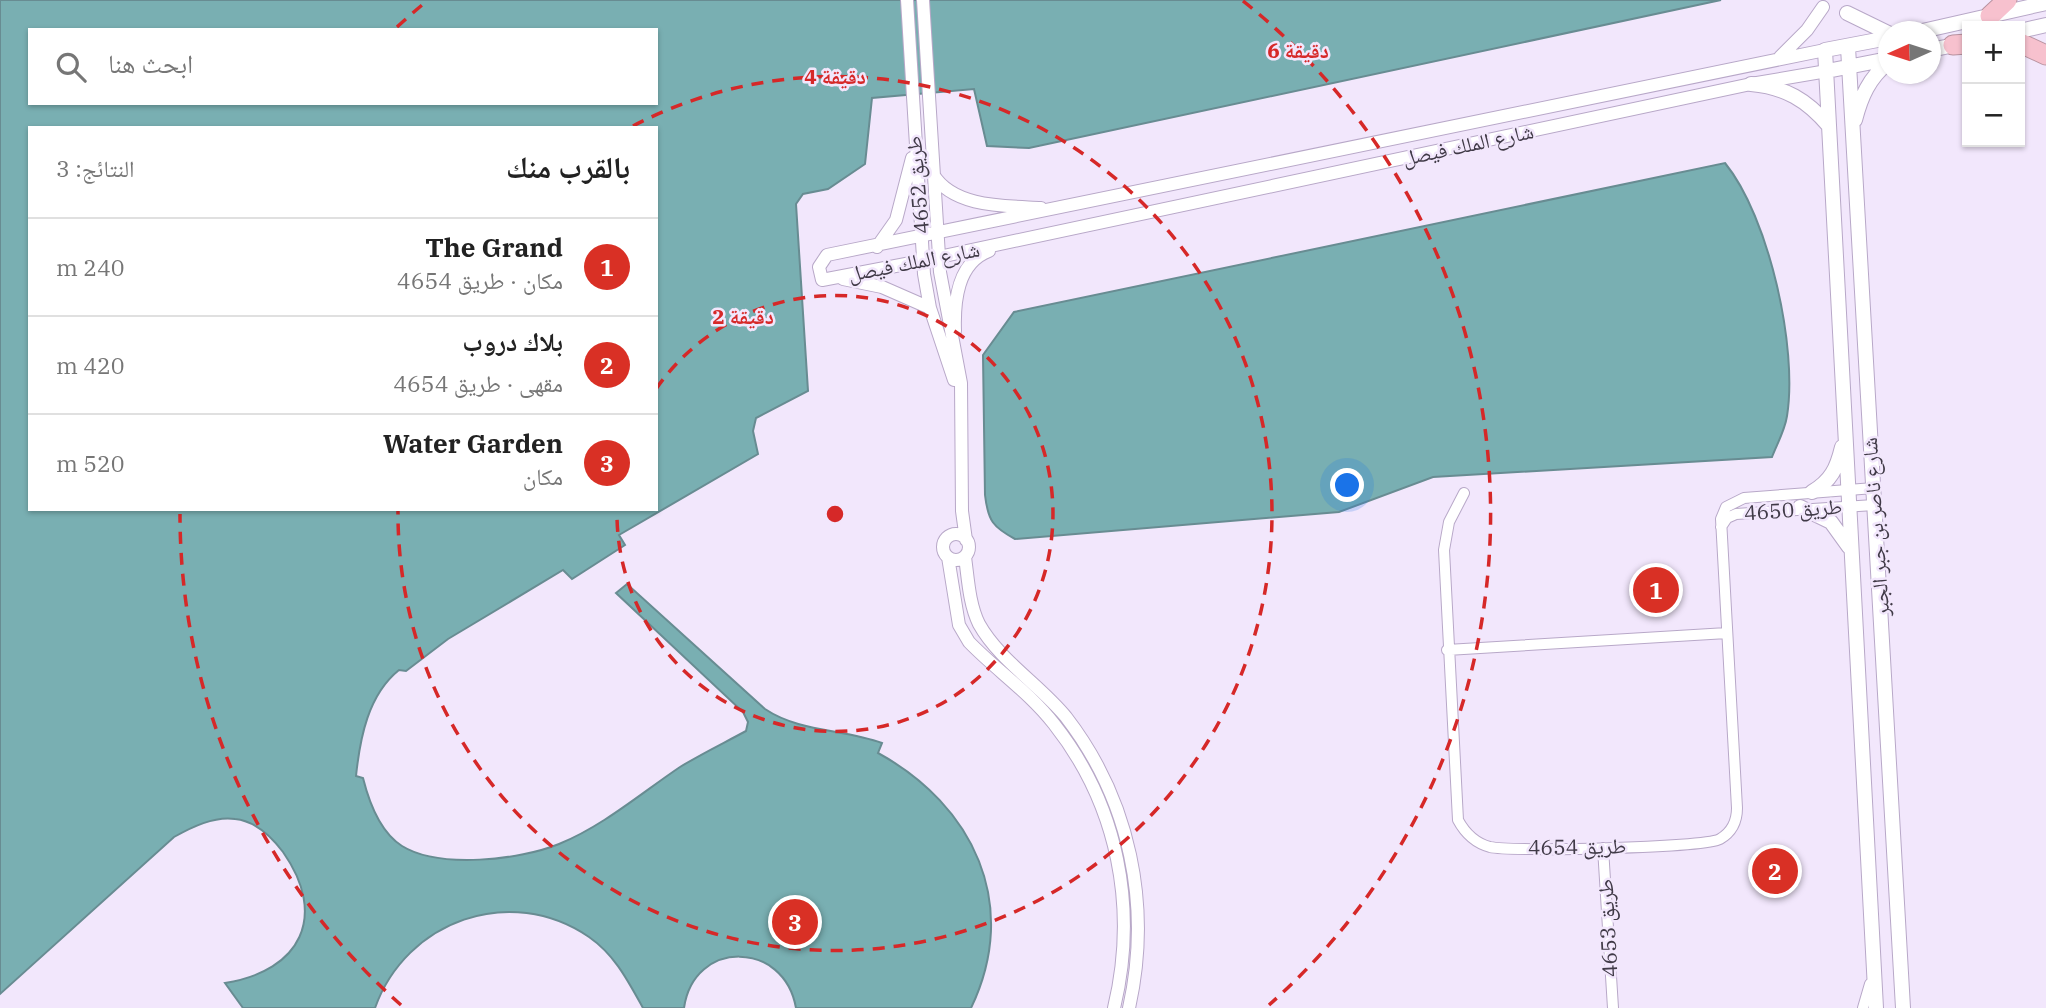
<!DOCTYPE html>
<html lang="ar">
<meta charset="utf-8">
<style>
:root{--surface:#fff;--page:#f2f2f2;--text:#222;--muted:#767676;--line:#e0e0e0;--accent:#d93025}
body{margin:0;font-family:"IBM Plex Serif","Noto Naskh Arabic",serif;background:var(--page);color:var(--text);direction:rtl}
.controls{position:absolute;right:21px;top:21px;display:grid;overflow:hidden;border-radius:0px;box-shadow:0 2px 5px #0004}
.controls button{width:63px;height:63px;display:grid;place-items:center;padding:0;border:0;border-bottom:2px solid var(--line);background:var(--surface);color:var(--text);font:35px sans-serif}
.compass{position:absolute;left:1878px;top:21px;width:63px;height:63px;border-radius:50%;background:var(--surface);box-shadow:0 2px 5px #0004;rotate:267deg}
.you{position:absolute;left:1348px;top:486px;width:24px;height:24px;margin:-18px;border:5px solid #fff;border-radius:50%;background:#1a73e8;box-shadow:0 0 0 10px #1a73e833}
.badge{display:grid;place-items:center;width:46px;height:46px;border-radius:50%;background:var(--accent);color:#fff;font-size:23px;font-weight:700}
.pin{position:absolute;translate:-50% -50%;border:4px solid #fff;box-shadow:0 2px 7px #0006}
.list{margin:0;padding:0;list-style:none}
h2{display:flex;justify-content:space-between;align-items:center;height:91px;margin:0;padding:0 28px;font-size:30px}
h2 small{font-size:23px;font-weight:400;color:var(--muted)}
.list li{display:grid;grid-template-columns:46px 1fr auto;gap:21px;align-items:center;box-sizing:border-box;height:98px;padding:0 28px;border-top:2px solid var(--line)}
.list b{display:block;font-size:26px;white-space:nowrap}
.list p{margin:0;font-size:23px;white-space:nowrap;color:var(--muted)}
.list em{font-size:23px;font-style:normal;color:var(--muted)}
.icon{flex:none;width:38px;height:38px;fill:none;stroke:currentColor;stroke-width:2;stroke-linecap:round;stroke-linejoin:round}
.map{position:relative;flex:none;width:2046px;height:1008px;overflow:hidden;direction:ltr}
.search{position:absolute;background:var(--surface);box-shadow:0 2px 5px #0004;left:28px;top:28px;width:630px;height:77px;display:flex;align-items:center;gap:18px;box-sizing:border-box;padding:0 24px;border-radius:0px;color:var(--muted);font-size:26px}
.panel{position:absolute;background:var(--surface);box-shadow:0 2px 5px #0004;left:28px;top:126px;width:630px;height:385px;border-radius:0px;direction:rtl}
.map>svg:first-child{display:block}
.water{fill:#79afb2;stroke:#688c92;stroke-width:2;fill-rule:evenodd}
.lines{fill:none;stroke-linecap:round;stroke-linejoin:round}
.minor-casing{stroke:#b8a8c8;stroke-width:12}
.tertiary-casing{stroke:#b8a8c8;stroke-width:14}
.secondary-casing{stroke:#b8a8c8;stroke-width:16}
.motorway-casing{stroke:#b7929f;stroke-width:21}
.minor{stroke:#fff;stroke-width:10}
.tertiary{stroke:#fff;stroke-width:12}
.secondary{stroke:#fff;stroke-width:14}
.motorway{stroke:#f7c1ce;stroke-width:19}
.ring{fill:none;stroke:#d62828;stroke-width:3.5;stroke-dasharray:12 9}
.labels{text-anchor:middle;stroke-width:5;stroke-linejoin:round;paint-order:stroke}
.street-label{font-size:21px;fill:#403a47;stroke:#f2e7fc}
.centre{fill:#d62828;stroke:#f2e7fc;stroke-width:3.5}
.ring-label{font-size:21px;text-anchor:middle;font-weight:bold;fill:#d62828;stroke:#f2e7fc;stroke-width:5;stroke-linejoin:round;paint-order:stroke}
</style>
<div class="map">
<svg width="2046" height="1008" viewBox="0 0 2046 1008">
<rect width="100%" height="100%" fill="#f2e7fc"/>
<path class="water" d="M0,0H1721L1029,148L987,146L974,89L872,98L865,164L828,189L803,194L796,204L808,391L756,418L753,431L758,454L619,535L625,545L572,579L563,570L448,639L406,671L399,670C368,695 360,738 356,776L363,778C369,802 380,832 402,846C439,869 520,860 559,844C603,826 640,794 680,767C701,754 724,743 746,731L748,722L743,712L616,593L627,584L765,709C799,732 844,729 882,743L878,753C973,805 1021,904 971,1008H796C784,940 694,939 684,1008H643C628,981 615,955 589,937C510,883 406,921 375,1008H243L225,983C301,971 328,916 283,852C271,836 255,821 235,819C214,816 192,827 174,837L0,994ZM30,30H656V103H30ZM30,128H656V509H30Z
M1725,163C1769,217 1798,348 1787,416C1785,430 1777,444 1772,457L1433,477L1339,512L1015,539C993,527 988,521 985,495L983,355L1014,312Z"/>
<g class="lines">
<g class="minor-casing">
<path id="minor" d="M1464,493L1449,522L1444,550L1458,820C1465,833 1475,843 1490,847C1512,852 1704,848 1720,839C1732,832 1737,821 1737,808L1721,519L1726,507L1744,498L1874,488
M1721,527L1727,518L1736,514L1874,505
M1447,650L1727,633
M1603,848L1613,1008
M1863,1008L1870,984"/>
</g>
<g class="tertiary-casing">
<path id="tertiary" d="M907,0L924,274L930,308L954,380
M923,0L940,272L961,383L962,511L966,540
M1825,50L827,255L819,267L822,280L911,263L1751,84L1827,71
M1780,57L1807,30L1823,7
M933,174C953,208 1007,206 1041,208
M877,247L896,220L912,158
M843,279L882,287L930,308
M955,331C954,302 957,263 989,251
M943 547a13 13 0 1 1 26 0a13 13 0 1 1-26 0Z
M948,557L959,625L969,642C996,670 1029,692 1054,724C1118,805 1138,908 1114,1008
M965,557C968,578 969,604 979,624C999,660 1040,685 1066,717C1130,800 1152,906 1129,1008"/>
</g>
<g class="secondary-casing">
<path id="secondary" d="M1847,13L1888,33
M2020,31L2046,25
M1918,32L2046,3
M1848,47L1903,1008
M1930,50L1960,44
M1827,71L1888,59
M1751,84C1785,87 1807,100 1829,126
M1855,120C1861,97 1869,78 1888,63
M1812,492C1831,481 1837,468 1842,447
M1800,507L1831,522L1849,547
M1876,1008L1825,50L1888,38"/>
</g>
<g class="motorway-casing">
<path id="motorway" d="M1990,16L2007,0
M2020,43L2046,55
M1953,45L1967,44"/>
</g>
<use href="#minor" class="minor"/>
<use href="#tertiary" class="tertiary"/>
<use href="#secondary" class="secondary"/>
<use href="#motorway" class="motorway"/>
</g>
<g class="ring">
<path d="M656 389A218 218 0 1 1 617 510"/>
<path d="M633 126A437 437 0 1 1 398 510"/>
<path d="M401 1005A655 655 0 0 1 180 514M397 27A655 655 0 0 1 427 1M1243 1A655 655 0 0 1 1269 1005"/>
</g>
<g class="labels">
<g class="street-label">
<text transform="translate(1468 145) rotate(-12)" y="7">شارع الملك فيصل</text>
<text transform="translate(918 185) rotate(-95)" y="7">طريق 4652</text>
<text transform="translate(914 262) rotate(-11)" y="7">شارع الملك فيصل</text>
<text transform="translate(1793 510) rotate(-4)" y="7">طريق 4650</text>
<text transform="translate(1876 527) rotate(-94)" y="7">شارع ناصر بن جبر الجبر</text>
<text transform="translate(1577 847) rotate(-1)" y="7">طريق 4654</text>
<text transform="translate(1608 928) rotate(-93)" y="7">طريق 4653</text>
</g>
</g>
<circle cx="835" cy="514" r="10" class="centre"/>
<g class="ring-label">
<text x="1298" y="58">6 دقيقة</text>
<text x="835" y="84">4 دقيقة</text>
<text x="743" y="324">2 دقيقة</text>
</g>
</svg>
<div class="controls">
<button>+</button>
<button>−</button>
</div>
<svg class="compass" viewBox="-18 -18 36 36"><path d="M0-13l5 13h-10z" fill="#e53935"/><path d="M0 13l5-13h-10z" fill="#767676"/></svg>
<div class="you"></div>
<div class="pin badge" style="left:1656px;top:590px">1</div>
<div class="pin badge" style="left:1775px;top:871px">2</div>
<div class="pin badge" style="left:795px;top:922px">3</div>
<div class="search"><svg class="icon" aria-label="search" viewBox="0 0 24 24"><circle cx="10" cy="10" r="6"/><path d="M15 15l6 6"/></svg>ابحث هنا</div>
<section class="panel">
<h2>بالقرب منك<small>النتائج: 3</small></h2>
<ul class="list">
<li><span class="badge">1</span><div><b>The Grand</b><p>مكان · طريق 4654</p></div><em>240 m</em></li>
<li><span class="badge">2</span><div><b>بلاك دروب</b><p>مقهى · طريق 4654</p></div><em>420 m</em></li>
<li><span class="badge">3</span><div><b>Water Garden</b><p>مكان</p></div><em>520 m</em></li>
</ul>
</section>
</div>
